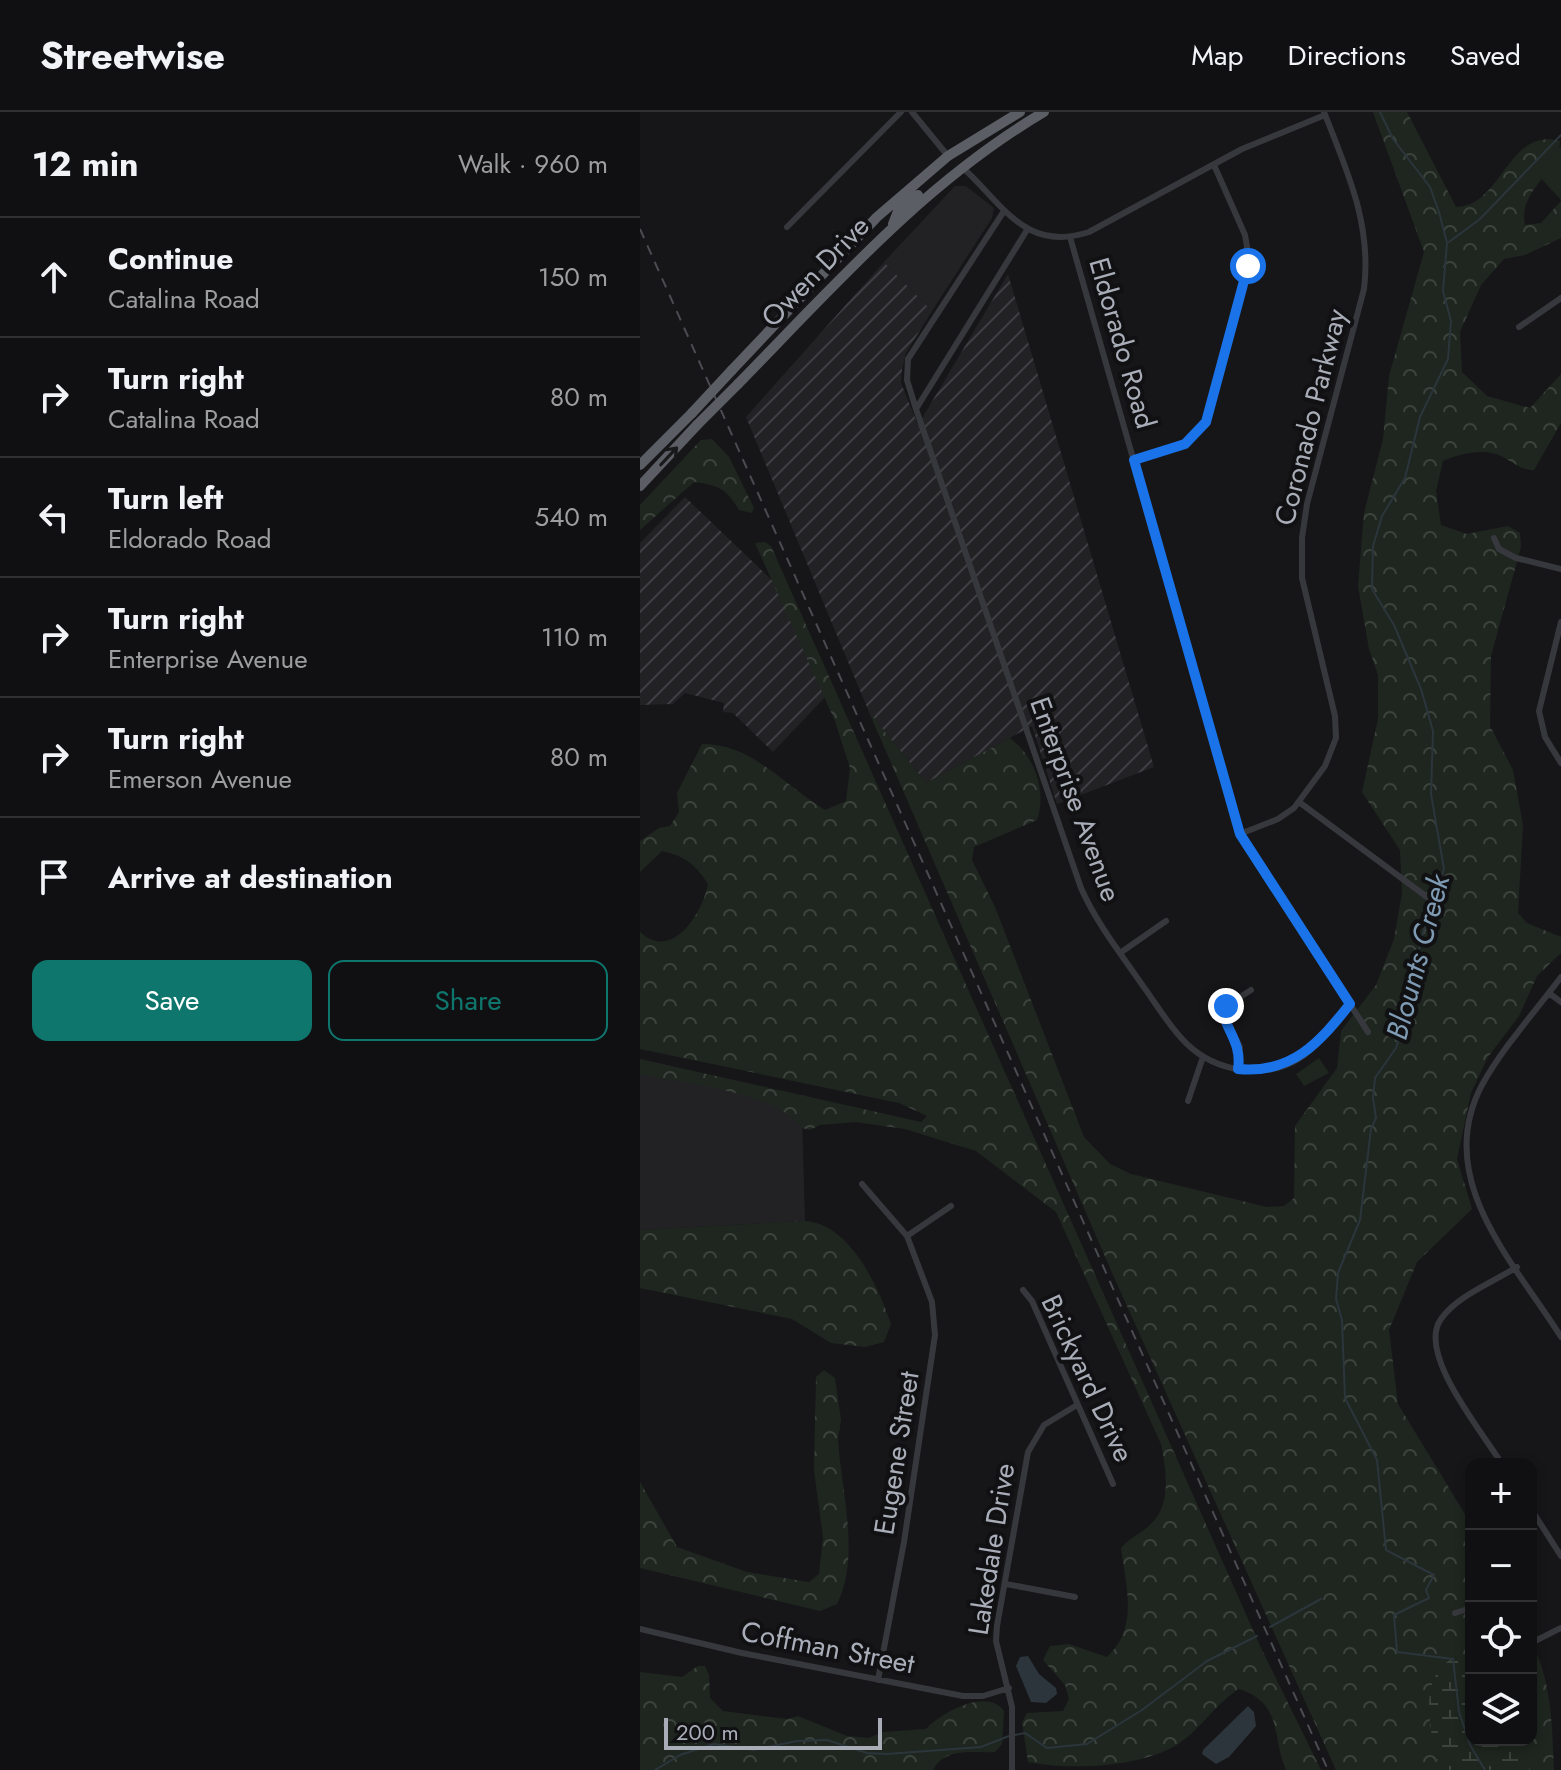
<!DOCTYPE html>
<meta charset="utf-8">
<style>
:root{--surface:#101012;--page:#19191b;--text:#f1f3f6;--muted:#9c9d9f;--line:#303032;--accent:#0f766e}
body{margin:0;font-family:Jost,sans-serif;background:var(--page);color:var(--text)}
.controls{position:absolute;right:24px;bottom:24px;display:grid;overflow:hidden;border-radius:16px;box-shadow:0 4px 12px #0003}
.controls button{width:72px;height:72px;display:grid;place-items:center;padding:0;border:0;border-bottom:2px solid var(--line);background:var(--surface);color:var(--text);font:40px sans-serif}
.scale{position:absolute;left:24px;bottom:20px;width:218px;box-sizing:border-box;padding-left:8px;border:4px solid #a8adb8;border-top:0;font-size:22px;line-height:28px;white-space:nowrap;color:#a8adb8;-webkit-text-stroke:6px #111113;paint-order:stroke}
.stop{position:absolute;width:24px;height:24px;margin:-18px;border:6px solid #1a73e8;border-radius:50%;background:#fff}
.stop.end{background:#1a73e8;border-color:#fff;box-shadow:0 2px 8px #0008}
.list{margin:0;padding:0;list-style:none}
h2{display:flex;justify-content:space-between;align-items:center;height:104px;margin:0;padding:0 32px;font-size:34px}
h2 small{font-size:26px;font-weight:400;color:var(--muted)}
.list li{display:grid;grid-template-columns:52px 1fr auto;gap:24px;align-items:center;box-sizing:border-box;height:120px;padding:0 32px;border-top:2px solid var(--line)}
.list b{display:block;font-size:30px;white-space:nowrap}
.list p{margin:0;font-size:26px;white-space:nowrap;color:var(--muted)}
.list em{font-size:26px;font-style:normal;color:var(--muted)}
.actions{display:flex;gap:16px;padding:24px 32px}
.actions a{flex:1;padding:18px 0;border:2px solid var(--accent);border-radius:16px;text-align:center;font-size:28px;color:var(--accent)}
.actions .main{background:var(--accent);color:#fff}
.icon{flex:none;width:44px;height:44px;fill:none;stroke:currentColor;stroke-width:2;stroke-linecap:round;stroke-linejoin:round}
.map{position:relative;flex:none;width:921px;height:1658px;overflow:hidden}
header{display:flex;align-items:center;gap:48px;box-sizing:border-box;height:112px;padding:0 40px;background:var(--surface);border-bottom:2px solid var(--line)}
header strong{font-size:38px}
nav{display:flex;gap:44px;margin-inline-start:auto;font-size:28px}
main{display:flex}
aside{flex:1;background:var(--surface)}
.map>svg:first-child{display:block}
.built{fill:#222225}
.industrial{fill:url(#industrial-furrows)}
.forest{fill:url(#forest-crowns)}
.wetland{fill:url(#wetland-marsh)}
.park{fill:#1e261f}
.water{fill:#2c353c}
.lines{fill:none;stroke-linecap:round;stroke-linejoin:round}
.stream{stroke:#2c353c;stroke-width:2}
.minor{stroke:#37383d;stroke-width:6}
.trunk{stroke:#5b5e65;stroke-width:10}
.rail{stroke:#4a4c52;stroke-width:2;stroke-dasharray:10 8;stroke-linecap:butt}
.trunk-bridge{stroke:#5b5e65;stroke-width:10}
.oneway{stroke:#18191b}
.route{stroke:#1a73e8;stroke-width:10}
.labels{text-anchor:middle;stroke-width:8;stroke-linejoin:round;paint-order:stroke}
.street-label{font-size:28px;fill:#a8adb8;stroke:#111113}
.water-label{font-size:30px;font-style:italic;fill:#7f9bb3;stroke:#111113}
</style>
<header>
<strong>Streetwise</strong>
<nav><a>Map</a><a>Directions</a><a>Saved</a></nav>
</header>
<main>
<aside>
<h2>12 min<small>Walk · 960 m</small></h2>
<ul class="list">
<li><svg class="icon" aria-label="ahead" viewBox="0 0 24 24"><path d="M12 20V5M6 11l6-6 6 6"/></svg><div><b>Continue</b><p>Catalina Road</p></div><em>150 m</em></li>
<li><svg class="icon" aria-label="right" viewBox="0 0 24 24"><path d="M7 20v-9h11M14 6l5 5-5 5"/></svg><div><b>Turn right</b><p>Catalina Road</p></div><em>80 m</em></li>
<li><svg class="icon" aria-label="left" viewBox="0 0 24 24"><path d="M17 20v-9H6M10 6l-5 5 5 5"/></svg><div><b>Turn left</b><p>Eldorado Road</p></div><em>540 m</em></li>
<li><svg class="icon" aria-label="right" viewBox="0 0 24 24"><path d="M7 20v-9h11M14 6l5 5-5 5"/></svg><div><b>Turn right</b><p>Enterprise Avenue</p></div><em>110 m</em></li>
<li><svg class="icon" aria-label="right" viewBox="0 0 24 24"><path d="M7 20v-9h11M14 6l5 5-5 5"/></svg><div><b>Turn right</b><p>Emerson Avenue</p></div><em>80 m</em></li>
<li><svg class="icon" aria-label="arrive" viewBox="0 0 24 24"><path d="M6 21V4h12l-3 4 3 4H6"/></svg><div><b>Arrive at destination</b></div></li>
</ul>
<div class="actions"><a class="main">Save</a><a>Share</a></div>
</aside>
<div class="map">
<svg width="921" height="1658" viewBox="0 0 921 1658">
<defs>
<pattern id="industrial-furrows" width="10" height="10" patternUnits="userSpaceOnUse" patternTransform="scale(2)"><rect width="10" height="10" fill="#222225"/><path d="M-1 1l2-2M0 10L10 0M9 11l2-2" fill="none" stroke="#3f3f43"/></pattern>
<pattern id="forest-crowns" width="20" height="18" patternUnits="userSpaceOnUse" patternTransform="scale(2)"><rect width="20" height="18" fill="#1e261f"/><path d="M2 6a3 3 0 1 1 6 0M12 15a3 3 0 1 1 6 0" fill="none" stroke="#3c433d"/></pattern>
<pattern id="wetland-marsh" width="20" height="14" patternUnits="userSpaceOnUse" patternTransform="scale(2)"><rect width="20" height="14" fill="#1e261f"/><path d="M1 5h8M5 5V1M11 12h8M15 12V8" fill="none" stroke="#3c433d"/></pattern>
</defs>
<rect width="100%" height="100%" fill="#161618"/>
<path class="built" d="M315,74H326L354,96L352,106L292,199L244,150Z
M0,951L162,1001L165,1109L0,1118Z"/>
<path class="industrial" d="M244,150L292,199L266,241L262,257L261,271L278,313L368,162L514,655L417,692L392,614L286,671L229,600L106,305Z
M45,385L137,473L186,584L133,640L93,601L83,600L84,591L45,581L33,592L0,593V431Z"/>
<path class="forest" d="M733,0H767L816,95C862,95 868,14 920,29C921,60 877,78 885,113L901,111L921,89V126L885,143L864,147L841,173L820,220L822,260L847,284L890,296L921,262V311L894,358C881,358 876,352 865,346C846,335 821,341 803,349L796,379L801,413L827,422L868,414L880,421L881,435L851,544L850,614L873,658L883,713L878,801L887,811L921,825V841L897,864L879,904L848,945L831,981L817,1047L832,1097L777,1150L749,1218L758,1292L831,1412V1628H891V1529C912,1570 912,1613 914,1658H696L473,1163L229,600L286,671L370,626C395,645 407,679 397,708L334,735L332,748L355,795L444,1025L470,1052L491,1062L627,1095L644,1094L654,1086L655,1014L697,956L701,919L736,873L754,827L762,781L760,738L722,680L738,607V563L729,537L718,474L724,401L743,327L749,264L784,140Z
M72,327L89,345L114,396L112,401L99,398C87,377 78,373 54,370L0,418V393L61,328Z
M125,430L131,434L621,1536L681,1658H646C631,1624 644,1592 599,1577C574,1592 559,1621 533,1635C495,1656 428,1658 388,1650L382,1611L387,1601L423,1599L429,1587L425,1573L403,1548L410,1534L429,1532L467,1545C499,1516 486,1474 481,1436C490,1425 501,1422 511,1412C532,1392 526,1358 521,1332L416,1100L336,1039L265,1017L215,1010L180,1013L170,1018L162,1016C140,981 41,971 0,962V947L281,1010L287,1004L259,991L0,937V820C32,850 62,802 68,772C56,753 45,744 22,739L0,760V729L19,716L30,714L39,700L37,681L62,632C111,631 145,674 185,698L206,689L210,656L195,609L115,431Z
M165,1109C210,1112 238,1174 251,1212L244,1230L225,1235L191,1231L152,1207L0,1176V1118Z
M184,1258L195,1266L201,1308L198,1327C201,1379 221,1444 197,1492L180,1499L0,1456V1370L37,1435L107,1460L169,1470L179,1462L183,1425L174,1358L176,1265Z
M58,1554H65L69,1563L70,1586L83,1599L147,1607L158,1604L207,1624L229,1626L243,1620L286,1617C301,1601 347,1575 364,1599L362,1632L355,1640C332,1641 305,1635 293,1658H0V1560L42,1565Z"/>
<path class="wetland" d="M818,1544L831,1547V1628H880L890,1658H800C791,1624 774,1561 818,1544Z"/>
<path class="park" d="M921,35V88L895,60Z
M679,946L689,961L664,974L656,962Z"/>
<path class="water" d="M388,1544L399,1562L416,1576L417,1582L406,1591L391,1590L376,1554L380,1545Z
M608,1594L614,1600L616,1614L589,1645L576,1652L562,1642L563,1638Z"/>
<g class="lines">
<path class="stream" d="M740,0L753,27L790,75L799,100L807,131L803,179L811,209L808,247L780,305L765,366L742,404L733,434L732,477L754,513L781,577L793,619L791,682L804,757L780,830L775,879L756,936L735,966L733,986L736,1006L731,1017L720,1108L698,1161L696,1187L702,1208L705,1286L737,1348L746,1438L794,1463L786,1478L789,1486L754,1503L757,1540L813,1547L819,1600L830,1633L845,1658
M809,130L840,107L921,23
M630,1515L681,1487
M375,1623L385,1621L407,1636L447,1632L502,1598L567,1549L617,1524
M15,1658L40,1643L74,1632L114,1638L157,1629L187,1628L227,1641L247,1642L341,1635L369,1624"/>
<path class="minor" d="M272,0L308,44
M323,56C363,92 385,141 449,120L602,37L685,3
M147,115L261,0
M387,118L276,297L441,776C457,812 481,842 503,874C517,893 530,916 547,932C576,960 626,968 660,946C680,933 695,910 710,892
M430,125L600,722L728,920
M879,215L921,186
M276,297L267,268L268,247L364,99
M494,348C526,340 555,334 570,301L609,146L605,123L574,53
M854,426L859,437L876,446L921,457
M921,510L899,599L905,625L921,651
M659,690L791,788
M600,722L638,707L654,696L685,654L696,626L695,604L662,466V426L667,392L724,177C732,112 707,59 684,0
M480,841L526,809
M921,865C895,900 863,935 842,973C792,1067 874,1150 921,1225
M909,881L921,890
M598,957L600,935L583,901L586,894L611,878
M548,989L563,945
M222,1072L267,1124L292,1190L295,1223L264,1430L238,1568
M267,1124L311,1094
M383,1178L392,1189L473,1372
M862,1352C843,1321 776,1241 801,1207C817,1184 853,1170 877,1155
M891,1397L921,1444
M366,1472L435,1485
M815,1501L831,1496
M0,1517L102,1541L323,1584H343L369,1576
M891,1531L921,1516
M372,1658V1595L356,1529L357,1514L388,1340L404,1313L437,1293"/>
<path class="trunk" d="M253,112L258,99L278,83
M92,258L237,105L308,44L380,0
M98,272C194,174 285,70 404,0
M0,353L52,301
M0,374L57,313"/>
<path class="rail" d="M0,117L688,1658"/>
<path class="trunk-bridge" d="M52,301L92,258
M57,313L98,272"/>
</g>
<defs><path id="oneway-shaft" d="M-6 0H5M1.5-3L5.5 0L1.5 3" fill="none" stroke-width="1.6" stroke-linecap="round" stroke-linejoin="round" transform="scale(2)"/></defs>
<use class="oneway" href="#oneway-shaft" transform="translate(29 344) rotate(-47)"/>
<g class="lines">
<path class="route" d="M586,894C578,912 603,926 598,957C652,962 679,931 710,892L600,722L494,348L545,332L566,310L608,154"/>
</g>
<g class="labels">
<g class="street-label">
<text transform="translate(175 159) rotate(-46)" y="10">Owen Drive</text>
<text transform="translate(483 231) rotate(74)" y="10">Eldorado Road</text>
<text transform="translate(670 305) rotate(-76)" y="10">Coronado Parkway</text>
<text transform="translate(436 687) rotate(70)" y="10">Enterprise Avenue</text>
<text transform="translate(448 1266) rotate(65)" y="10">Brickyard Drive</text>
<text transform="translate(256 1341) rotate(-81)" y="10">Eugene Street</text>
<text transform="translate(351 1437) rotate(-81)" y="10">Lakedale Drive</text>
<text transform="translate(188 1535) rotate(11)" y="10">Coffman Street</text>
</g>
<g class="water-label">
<text transform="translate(778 845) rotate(-75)" y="10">Blounts Creek</text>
</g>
</g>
</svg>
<div class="controls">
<button>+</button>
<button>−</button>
<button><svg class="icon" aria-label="locate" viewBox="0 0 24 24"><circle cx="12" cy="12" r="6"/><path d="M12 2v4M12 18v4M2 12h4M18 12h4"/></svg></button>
<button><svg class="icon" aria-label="layers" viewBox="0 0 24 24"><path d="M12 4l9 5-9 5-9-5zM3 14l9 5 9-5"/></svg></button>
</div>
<div class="scale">200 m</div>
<div class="stop" style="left:608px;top:154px"></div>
<div class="stop end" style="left:586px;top:894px"></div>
</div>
</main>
